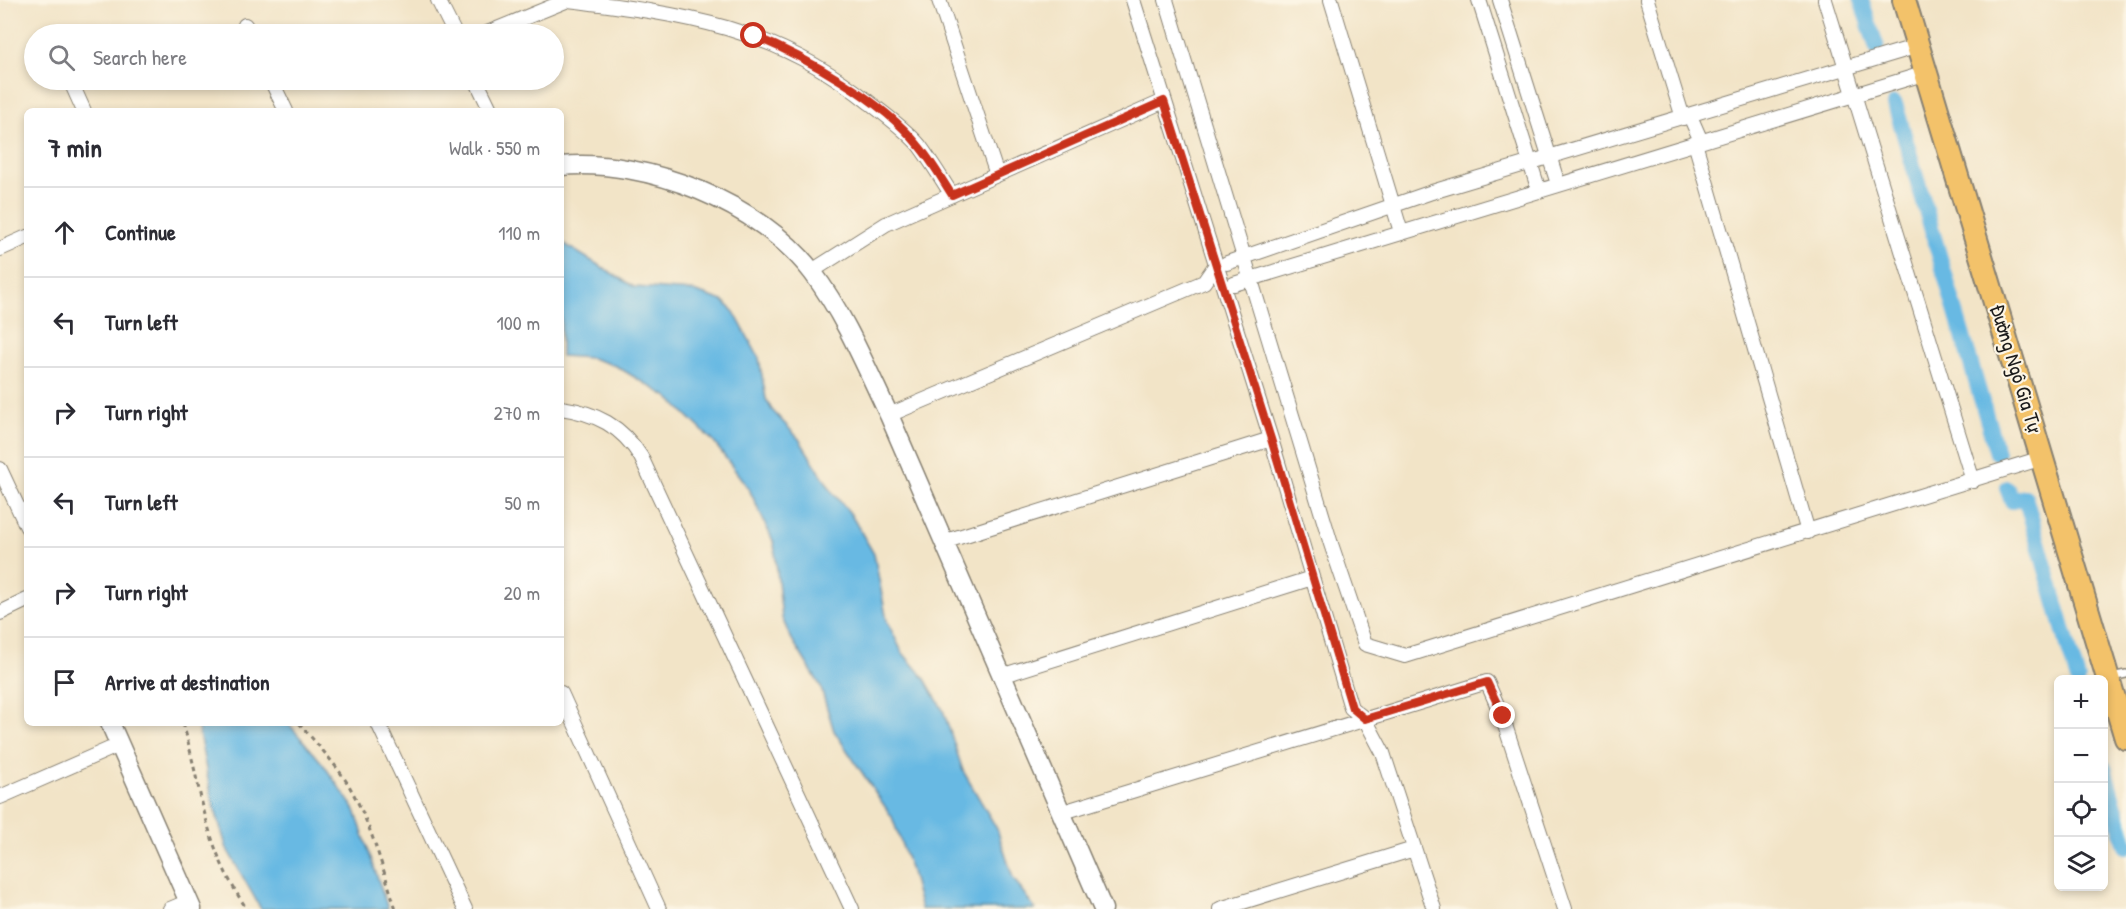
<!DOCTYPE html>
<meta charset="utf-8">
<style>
:root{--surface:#fff;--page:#f7f7f7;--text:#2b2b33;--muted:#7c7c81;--line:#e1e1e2}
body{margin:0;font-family:"Patrick Hand",sans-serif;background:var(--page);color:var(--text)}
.controls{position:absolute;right:18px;bottom:18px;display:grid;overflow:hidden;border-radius:9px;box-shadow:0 3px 9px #0003}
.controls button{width:54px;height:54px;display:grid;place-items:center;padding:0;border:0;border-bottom:2px solid var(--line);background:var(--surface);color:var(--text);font:30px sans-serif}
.stop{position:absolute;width:18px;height:18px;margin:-14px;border:4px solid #c8321e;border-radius:50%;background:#fff}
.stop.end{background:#c8321e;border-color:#fff;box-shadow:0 2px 6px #0008}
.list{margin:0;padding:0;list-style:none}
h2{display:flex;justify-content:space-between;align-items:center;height:78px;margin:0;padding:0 24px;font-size:26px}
h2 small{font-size:20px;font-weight:400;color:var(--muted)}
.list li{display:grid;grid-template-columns:39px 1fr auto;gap:18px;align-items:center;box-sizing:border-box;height:90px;padding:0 24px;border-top:2px solid var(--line)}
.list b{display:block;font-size:22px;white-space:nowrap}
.list em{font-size:20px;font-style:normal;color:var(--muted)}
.icon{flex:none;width:33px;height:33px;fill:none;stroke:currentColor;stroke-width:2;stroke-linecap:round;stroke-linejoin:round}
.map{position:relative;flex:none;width:2126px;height:909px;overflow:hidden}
.search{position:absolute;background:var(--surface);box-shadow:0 3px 9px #0003;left:24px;top:24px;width:540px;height:66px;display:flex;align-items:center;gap:15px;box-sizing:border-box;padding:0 21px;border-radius:33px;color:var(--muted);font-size:22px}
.panel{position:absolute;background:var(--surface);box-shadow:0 3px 9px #0003;left:24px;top:108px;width:540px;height:618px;border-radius:9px}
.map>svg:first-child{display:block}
.water{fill:#68b9e3;stroke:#426a80;stroke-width:1.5}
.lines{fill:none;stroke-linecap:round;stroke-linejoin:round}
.canal{stroke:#68b9e3;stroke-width:16}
.service-casing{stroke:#878072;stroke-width:10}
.minor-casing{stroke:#878072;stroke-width:16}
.tertiary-casing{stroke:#878072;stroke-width:21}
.primary-casing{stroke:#878072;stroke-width:26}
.path{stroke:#878072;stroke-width:3;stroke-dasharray:4.5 4.5;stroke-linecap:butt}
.service{stroke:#fff;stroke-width:7}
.minor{stroke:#fff;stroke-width:14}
.tertiary{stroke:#fff;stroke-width:18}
.primary{stroke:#f3c26a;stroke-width:22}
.route{stroke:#c8321e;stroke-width:8}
.labels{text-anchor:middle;stroke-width:4.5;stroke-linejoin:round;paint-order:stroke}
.street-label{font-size:21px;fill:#1c1c1c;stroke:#fcf5e5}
</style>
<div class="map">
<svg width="2126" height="909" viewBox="0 0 2126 909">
<rect width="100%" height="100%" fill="#fcf5e5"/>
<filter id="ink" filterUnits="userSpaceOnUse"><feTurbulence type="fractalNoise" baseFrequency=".0167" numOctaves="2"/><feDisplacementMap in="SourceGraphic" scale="12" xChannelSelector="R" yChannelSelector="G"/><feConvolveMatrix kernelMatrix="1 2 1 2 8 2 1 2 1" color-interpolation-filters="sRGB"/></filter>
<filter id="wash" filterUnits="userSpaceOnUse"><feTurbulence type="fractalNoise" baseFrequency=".008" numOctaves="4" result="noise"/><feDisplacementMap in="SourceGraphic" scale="24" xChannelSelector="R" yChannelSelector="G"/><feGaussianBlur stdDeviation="1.35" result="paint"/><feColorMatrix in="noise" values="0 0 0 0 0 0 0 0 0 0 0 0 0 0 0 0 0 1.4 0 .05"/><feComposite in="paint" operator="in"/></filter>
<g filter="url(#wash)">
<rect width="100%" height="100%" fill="#f2e4c7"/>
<path class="water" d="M561,242L634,287L693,291L723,301L734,312L759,358L766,399L772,410L799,439L833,493L850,513L874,554L887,621L902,652L925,679L943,710L963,771L997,829L1013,878L1035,909H921L910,868L892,817L834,731L820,685L791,638L782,618L774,543L749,489L713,441L668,397L616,366L591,358L561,356Z
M197,723H288L323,764L355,810L388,909H261L227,849L212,800Z"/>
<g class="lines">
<path class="canal" d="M1861,0L1877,48
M1895,104L1997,453
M2007,488L2012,501L2025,497L2078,680
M2104,768L2126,846"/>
</g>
</g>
<g filter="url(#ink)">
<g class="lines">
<g class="service-casing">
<path id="service" d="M2111,677L2126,674"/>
</g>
<g class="minor-casing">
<path id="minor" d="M438,0L455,34
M568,0C684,14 776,27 870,103C887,116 905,129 919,145C931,161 941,178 952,195
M939,0L997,175
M1133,0L1271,439L1351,708L1365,719L1383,753L1434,909
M1166,0L1331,544L1365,644L1405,656L2042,458
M1331,0L1401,232
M1479,0L1539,191
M1500,0L1558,184
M1647,0L1683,118
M1825,0L1973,481
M245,25L250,34
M485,34L568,0
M70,80L84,111
M271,80L286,111
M476,80L491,111
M1690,116L1701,141
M1695,143L1808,532
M0,249L27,237
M1227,263L1432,192L1918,46
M812,271L886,224L1164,101
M1234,284L1926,73
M561,408C596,413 622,426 641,457L852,909
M889,415L1204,282L1215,266
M0,469L27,527
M943,542L1271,439
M0,613L27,600
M1001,676L1312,578
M561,693L659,909
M378,723L465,909
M0,797L119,745
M1060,813L1487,682L1502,716L1565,909
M170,909L189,901
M1220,909L1414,849"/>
</g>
<g class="tertiary-casing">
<path id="tertiary" d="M561,166C647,158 760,203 813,273C845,316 866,367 889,415L1103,909
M110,723L192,909"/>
</g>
<g class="primary-casing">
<path id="primary" d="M1904,0L2126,738"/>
</g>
<path class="path" d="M183,723C203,794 203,845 247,909
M299,723C315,742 335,763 348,784C371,823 382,867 396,909"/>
<use href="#service" class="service"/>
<use href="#minor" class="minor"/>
<use href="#tertiary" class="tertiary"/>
<use href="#primary" class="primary"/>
</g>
</g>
<g class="lines" filter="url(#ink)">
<path class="route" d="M754,36C807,58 882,100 918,145C931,160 941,178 952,195L1164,101L1271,439L1352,708L1365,719L1487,682L1503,716"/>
</g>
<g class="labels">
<g class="street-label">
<text transform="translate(2016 368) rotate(73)" y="7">Đường Ngô Gia Tự</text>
</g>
</g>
</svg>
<div class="controls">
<button>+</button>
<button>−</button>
<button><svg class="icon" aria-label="locate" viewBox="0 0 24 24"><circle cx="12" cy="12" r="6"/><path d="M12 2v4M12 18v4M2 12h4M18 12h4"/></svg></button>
<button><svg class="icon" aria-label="layers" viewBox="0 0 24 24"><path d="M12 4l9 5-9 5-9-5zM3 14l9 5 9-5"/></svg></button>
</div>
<div class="stop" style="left:754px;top:36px"></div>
<div class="stop end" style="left:1503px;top:716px"></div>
<div class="search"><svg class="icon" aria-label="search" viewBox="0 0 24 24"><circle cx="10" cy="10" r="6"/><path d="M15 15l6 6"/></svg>Search here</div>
<section class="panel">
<h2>7 min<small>Walk · 550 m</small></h2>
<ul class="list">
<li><svg class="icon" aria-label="ahead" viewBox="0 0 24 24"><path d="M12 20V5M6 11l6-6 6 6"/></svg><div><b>Continue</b></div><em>110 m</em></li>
<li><svg class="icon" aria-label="left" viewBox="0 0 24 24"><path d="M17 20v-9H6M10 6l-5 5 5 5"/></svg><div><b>Turn left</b></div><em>100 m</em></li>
<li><svg class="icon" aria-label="right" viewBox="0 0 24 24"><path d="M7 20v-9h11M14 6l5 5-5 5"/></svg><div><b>Turn right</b></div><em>270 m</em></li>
<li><svg class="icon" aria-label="left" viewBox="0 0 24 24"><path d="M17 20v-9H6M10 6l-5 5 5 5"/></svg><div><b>Turn left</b></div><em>50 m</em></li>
<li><svg class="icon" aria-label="right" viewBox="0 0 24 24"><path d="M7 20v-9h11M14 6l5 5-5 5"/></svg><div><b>Turn right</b></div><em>20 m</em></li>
<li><svg class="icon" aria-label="arrive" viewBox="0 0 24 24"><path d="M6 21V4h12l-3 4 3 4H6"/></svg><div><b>Arrive at destination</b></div></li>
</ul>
</section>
</div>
